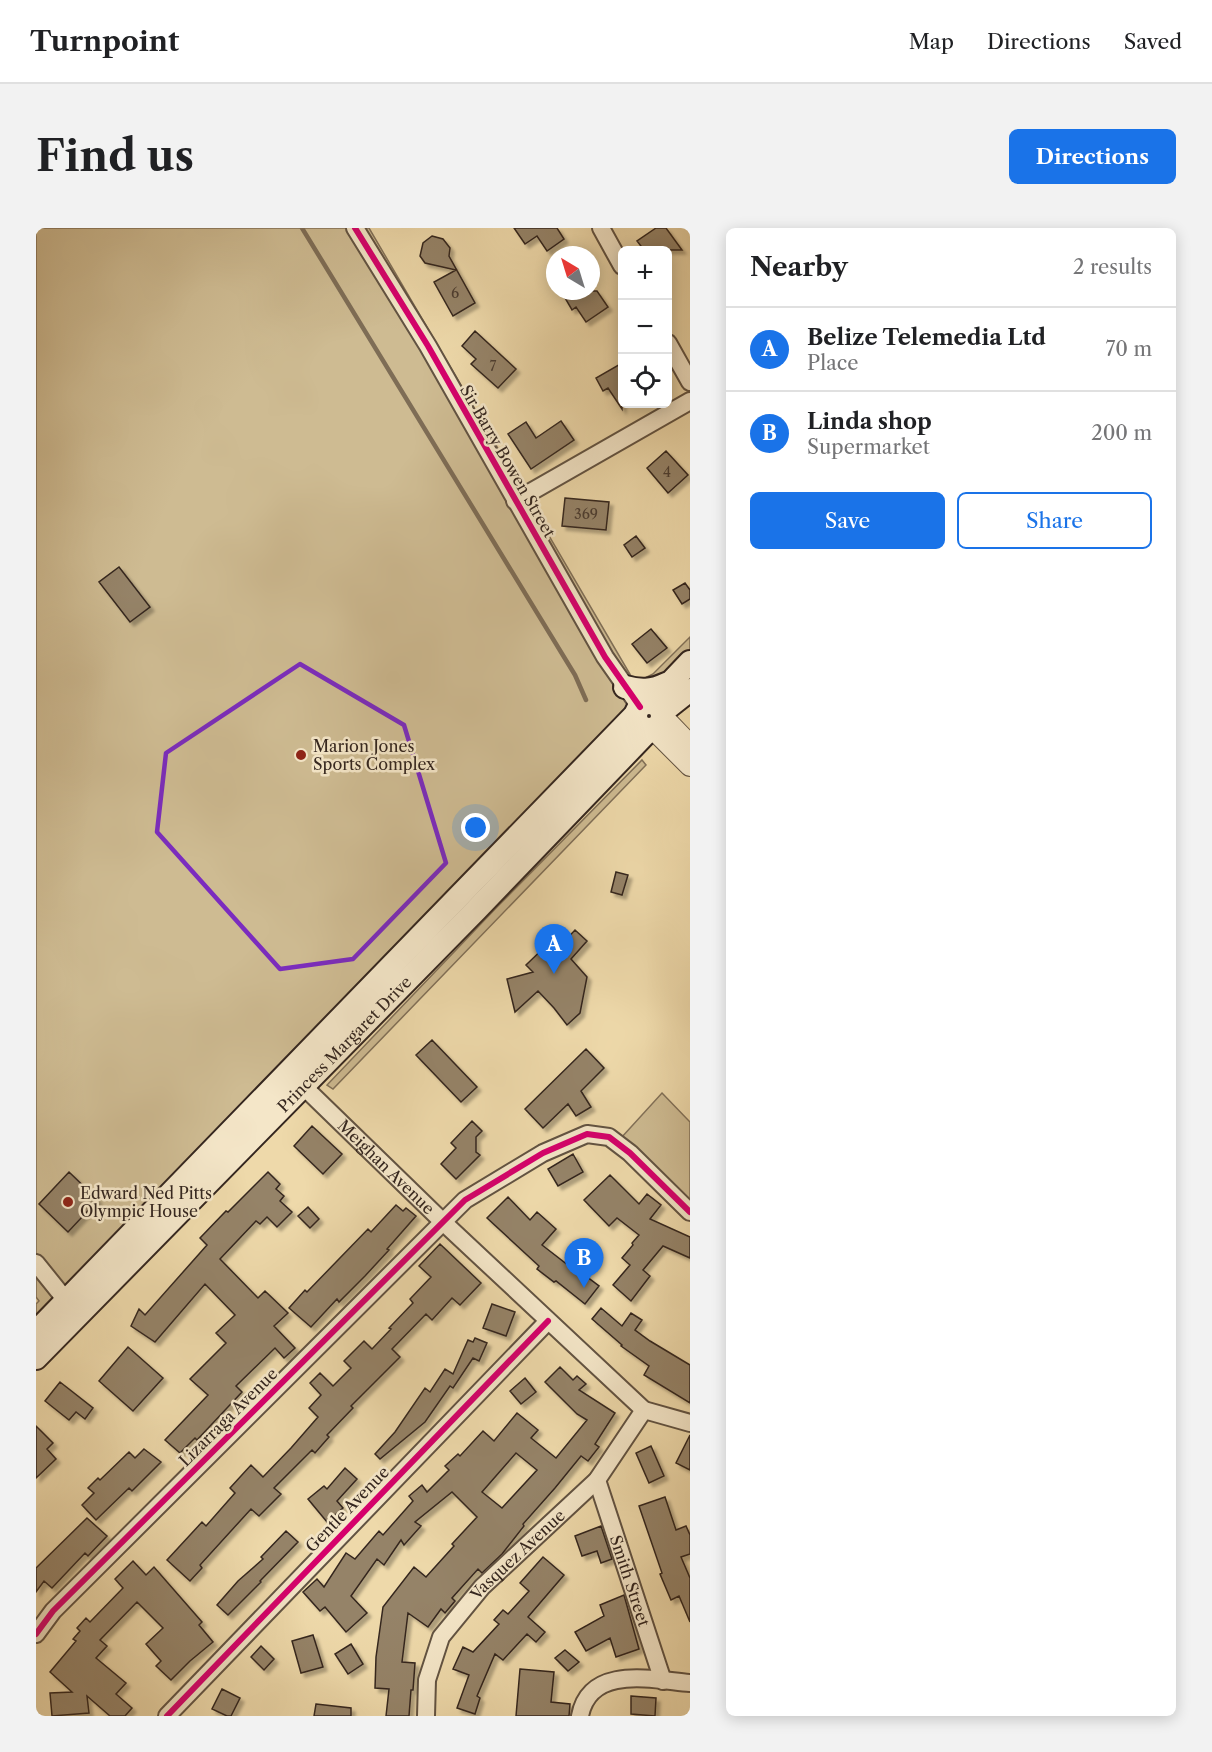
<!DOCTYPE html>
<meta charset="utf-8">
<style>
:root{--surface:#fff;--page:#f2f2f2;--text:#202124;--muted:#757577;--line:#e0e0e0;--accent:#1a73e8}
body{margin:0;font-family:"Libre Caslon Text",serif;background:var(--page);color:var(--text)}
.controls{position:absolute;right:18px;top:18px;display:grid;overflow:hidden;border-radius:9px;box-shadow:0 3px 15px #0003}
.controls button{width:54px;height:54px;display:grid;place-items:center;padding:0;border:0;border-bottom:2px solid var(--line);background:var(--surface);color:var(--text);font:30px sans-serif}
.compass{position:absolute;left:510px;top:18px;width:54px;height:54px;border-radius:50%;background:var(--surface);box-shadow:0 3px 15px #0003;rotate:322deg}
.you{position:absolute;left:440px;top:600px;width:21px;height:21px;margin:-15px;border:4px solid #fff;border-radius:50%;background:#1a73e8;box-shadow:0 0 0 9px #1a73e833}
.badge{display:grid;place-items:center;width:39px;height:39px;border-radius:50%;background:var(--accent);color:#fff;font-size:20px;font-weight:700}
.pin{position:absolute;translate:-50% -50px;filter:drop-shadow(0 2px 3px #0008)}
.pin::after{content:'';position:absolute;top:32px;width:21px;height:18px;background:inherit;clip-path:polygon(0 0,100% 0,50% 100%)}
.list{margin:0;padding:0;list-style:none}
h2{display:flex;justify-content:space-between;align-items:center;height:78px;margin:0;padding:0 24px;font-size:26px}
h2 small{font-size:20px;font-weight:400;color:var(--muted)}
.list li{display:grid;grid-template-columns:39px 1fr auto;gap:18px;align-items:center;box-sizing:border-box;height:84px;padding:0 24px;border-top:2px solid var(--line)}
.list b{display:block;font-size:22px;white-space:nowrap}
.list p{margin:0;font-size:20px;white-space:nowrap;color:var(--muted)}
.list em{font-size:20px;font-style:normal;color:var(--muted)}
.actions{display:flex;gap:12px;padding:18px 24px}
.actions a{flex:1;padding:14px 0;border:2px solid var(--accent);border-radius:9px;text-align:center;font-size:21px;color:var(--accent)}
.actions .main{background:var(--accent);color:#fff}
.icon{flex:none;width:33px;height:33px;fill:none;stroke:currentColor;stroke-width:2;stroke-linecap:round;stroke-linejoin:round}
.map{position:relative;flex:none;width:654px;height:1488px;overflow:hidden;border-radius:9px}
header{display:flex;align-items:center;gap:36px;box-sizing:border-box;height:84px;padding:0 30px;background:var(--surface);border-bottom:2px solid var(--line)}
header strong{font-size:28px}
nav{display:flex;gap:33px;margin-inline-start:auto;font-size:21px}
.intro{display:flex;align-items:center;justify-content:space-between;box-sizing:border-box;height:144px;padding:0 36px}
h1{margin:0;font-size:42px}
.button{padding:15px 27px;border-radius:9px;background:var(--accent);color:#fff;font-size:21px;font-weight:700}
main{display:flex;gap:36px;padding:0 36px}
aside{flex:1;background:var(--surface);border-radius:9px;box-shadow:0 3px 15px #0003}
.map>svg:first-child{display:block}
.green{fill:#cebb92;stroke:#817058;stroke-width:1.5}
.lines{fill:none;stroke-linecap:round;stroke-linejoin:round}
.stream{stroke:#7e6d56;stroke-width:4.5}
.building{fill:#958367;stroke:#34261f;stroke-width:1.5;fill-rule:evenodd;filter:url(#shadow)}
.minor-casing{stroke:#625342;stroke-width:20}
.tertiary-casing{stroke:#625342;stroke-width:22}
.secondary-casing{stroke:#34261f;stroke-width:26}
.minor{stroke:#f4e6c8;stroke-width:16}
.tertiary{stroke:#f4e6c8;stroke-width:20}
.secondary{stroke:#f4e6c8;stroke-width:22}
.cycleway-casing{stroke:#f4e6c8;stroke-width:10}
.cycleway{stroke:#d6006c;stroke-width:6}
.marked{fill:none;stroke:#7b2cbf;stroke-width:4.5;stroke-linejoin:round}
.poi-dot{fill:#8f2418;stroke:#f4e6c8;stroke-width:2}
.labels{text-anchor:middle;stroke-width:5;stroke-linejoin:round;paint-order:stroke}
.number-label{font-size:14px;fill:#4c3d31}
.street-label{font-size:16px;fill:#34261f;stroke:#f4e6c8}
.poi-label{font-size:16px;fill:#34261f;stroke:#f4e6c8;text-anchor:start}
</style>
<header>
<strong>Turnpoint</strong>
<nav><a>Map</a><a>Directions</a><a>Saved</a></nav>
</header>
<div class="intro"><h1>Find us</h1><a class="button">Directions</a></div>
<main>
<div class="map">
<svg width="654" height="1488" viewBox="0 0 654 1488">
<defs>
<filter id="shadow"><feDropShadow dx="4" dy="4" stdDeviation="1.5" flood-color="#0004"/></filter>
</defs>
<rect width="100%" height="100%" fill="#eed9aa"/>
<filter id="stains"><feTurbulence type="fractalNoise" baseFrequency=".00333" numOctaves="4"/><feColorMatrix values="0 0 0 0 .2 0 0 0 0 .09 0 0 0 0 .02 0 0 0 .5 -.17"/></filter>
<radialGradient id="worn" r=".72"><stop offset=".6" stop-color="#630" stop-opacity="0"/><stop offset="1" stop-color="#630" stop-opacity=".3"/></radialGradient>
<path class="green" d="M0,0H333L595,448L607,451L617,446L654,409V424L0,1087V1076L3,1073L0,1069Z
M606,532L610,537L297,861L291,857L461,679Z
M626,865L654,894V985L585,910Z"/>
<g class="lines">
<path class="stream" d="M266,0L539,447L550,472"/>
</g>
<path class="building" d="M478,0H521L528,11L511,23L501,8L489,16Z
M620,0H630L646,22H608L601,13Z
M396,8L407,11L414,20L413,28L439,75L417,88L398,54L420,42L389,35L384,28L387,15Z
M525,63H561L572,79L550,94L540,79L536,82Z
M439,103L480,141L462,160L435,136L440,131L426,118Z
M586,135V181L572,160L567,163L560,150Z
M525,193L538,212L495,241L472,206L490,194L500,210Z
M630,223L652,247L632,265L611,240Z
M529,270L573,274L570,302L526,298Z
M600,308L609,320L596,329L588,317Z
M83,339L114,379L94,394L63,354Z
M649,355L654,362V371L646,376L637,362Z
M615,401L631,420L611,435L596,416Z
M580,644L592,647L586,667L575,664Z
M539,702L551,713L535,731L551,749L544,785L531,797L518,780L502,763L479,784L471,751L497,744L490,737L516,712L523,719Z
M396,812L441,859L425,874L380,827Z
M550,821L568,840L545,863L555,879L540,888L532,876L507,900L489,881Z
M436,893L446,903L440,909V924L444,927L420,951L405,936L420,920L415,915Z
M276,898L306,926L287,946L258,918Z
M537,926L547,944L522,958L512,941Z
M33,944L62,972L32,1004L3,976Z
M232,944L244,956L240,961L248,968L244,973L256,984L241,999L231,989L224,996L220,993L184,1031L222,1070L229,1063L252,1085L238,1098L259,1120L248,1130L239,1120L200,1158L206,1164L161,1212L159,1210L144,1225L129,1212L172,1167L154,1151L190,1115L180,1105L199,1087L169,1056L119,1114L95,1098L103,1081L109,1087L171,1017L164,1010L190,983L192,984Z
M574,947L603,976L611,966L625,977L614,991L654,1009V1030L627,1018L607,1042L614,1048L595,1073L577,1057L594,1037L586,1030L597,1017L596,1015L603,1007L581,990L573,998L548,972Z
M472,969L494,992L501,984L520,1001L506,1017L546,1048L547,1046L563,1058L549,1076L520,1053L518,1054L501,1041L503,1038L451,990Z
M360,977L367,983L370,980L380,988L351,1021L353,1022L329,1048L303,1074L301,1071L275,1099L253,1080L269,1062L271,1064L332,1001L335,1004Z
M272,979L283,991L274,1000L262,988Z
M404,1016L445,1055L424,1077L416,1070L396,1092L390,1086L356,1121L364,1129L315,1178L317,1180L291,1207L293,1209L279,1225L276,1222L238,1260L245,1266L223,1288L215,1281L164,1337L166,1340L154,1353L131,1332L166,1294L170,1298L199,1265L194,1260L215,1237L227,1249L255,1220L282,1189L273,1180L285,1167L274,1155L284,1145L297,1158L315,1140L308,1133L328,1113L336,1121L355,1101L353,1100L377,1075L374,1071L395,1049L383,1038Z
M456,1076L479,1084L470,1108L447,1100Z
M565,1080L586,1098L595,1085L606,1092L599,1102L614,1113L654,1137V1175L608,1147L613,1138L585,1118L586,1117L556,1091Z
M439,1110L451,1115L443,1133L437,1130L417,1160L414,1158L389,1194L344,1231L339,1226L359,1204L389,1160L394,1164L409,1141L417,1146L432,1112L437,1114Z
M92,1119L127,1150L97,1183L63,1153Z
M524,1139L537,1152L541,1148L550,1156L543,1162L579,1185L559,1216L563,1219L552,1233L545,1228L519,1260L487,1296L488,1298L466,1326L446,1345L442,1341L416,1370L419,1373L409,1385L405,1381L392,1399L372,1385L366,1434L379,1435L377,1462H375L373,1488H350L353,1461L339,1460L340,1429L347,1379L378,1339L390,1349L418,1318L416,1316L441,1289L416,1264L379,1294L385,1298L368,1317L365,1312L348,1337L341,1331L315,1368L331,1385L310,1404L289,1379L284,1383L267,1364L281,1351L288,1359L310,1325L319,1331L343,1303L347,1307L377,1273L373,1268L386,1257L391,1264L413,1242L409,1238L422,1226L424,1228L447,1203L458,1213L481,1185L502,1202L495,1210L520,1230L551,1192L541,1186L509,1154ZM480,1225L501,1242L466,1280L446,1264Z
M489,1150L500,1164L485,1176L474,1163Z
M24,1154L57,1180L49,1191L40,1184L33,1192L9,1173Z
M0,1198L17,1215L11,1221L20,1231L0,1250Z
M654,1207V1242L640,1235Z
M615,1218L628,1248L613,1255L600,1225Z
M108,1221L125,1234L96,1263L93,1260L60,1292L46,1277L58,1265L52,1260L62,1250L64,1252L93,1224L99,1230Z
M309,1240L321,1251L301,1273L307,1280L291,1294L272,1271L288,1258L291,1261Z
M629,1269L640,1302L650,1298L654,1307V1326L645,1329L654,1350V1394L643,1368L635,1372L624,1346L626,1345L603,1278Z
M51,1290L71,1308L52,1328L49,1325L16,1360L8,1353L0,1364V1340Z
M565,1298L576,1331L565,1335L561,1323L546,1328L539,1308Z
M250,1303L262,1314L224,1353L225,1354L192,1387L181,1377L202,1353L227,1331L225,1329Z
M507,1329L528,1347L492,1389L509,1404L500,1414L491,1406L467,1432L459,1426L441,1468L444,1470L439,1486L421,1480L433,1447L417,1441L427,1419L437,1424L463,1396L458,1392L467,1382L472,1386L493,1363L484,1355Z
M97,1333L110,1347L118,1339L166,1394L163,1397L177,1414L154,1433L135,1452L120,1438L125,1433L110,1416L127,1400L101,1374L64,1412L71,1418L60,1430L90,1455L80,1466L96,1480L89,1488H74L51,1468L53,1485L16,1488L14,1465L36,1464L14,1444L40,1413L37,1411L44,1403L41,1400L50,1390L54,1394L87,1360L79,1351Z
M588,1367L603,1421L580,1429L574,1410L550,1423L539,1404L568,1388L564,1377Z
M277,1407L287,1439L265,1445L256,1413Z
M315,1416L327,1436L312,1446L299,1426Z
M225,1418L238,1431L228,1442L215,1429Z
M529,1422L543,1434L532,1443L519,1430Z
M484,1441L518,1444L515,1474L534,1476L533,1488H480Z
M186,1461L204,1470L195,1488H191L176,1481Z
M595,1468L620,1470L619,1488L595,1486Z
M280,1476L315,1480V1488H278Z"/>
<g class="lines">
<g class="minor-casing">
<g id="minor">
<path d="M319,0L392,118L569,429L604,479"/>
<path d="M565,0L586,38"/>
<path d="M632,115L654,154"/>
<path d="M479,273L654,173"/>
<path id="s1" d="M267,858L407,994L608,1182L654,1195"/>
<path d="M0,1035L37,1081"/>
<path id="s2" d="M561,1252L627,1453"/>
<path d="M0,1406L17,1383L429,972L507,925L551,906L573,909L594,925L654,984"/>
<path d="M131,1488L512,1093"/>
<path id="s3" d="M390,1488L391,1452L405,1409L446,1359L561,1252L608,1182"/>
<path d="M544,1488C554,1436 617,1452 654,1455"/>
</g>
</g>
<g class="tertiary-casing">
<path id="tertiary" d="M626,488L654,517
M616,500L654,538"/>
</g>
<g class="secondary-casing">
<g id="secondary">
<path d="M589,459C604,463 616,463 630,456"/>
<path d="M615,475L654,434"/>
<circle cx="613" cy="488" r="13"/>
<path d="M626,484L654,462"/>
<path d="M0,1104L600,486"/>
<path id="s4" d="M0,1130L440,682L614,501"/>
</g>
</g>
<use href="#minor" class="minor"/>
<use href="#tertiary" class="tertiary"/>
<use href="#secondary" class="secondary"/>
<g class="cycleway-casing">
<path id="cycleway" d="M319,0L392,118L569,429L604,479
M0,1406L17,1383L429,972L507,925L551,906L573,909L594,925L654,984
M131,1488L512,1093"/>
</g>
<use href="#cycleway" class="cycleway"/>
</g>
<path class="marked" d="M264,436L368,497L410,635L317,731L244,741L121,604L130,525Z"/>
<g class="poi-dot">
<circle cx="265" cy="527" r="6"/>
<circle cx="32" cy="974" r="6"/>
</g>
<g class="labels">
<g class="number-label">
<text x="419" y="70">6</text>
<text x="457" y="143">7</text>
<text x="631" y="249">4</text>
<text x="550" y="291">369</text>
</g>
<g class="street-label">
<text transform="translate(472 233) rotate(60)" y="6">Sir Barry Bowen Street</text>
<text dy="6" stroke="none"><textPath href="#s4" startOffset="440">Princess Margaret Drive</textPath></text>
<text dy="6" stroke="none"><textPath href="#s1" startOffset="116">Meighan Avenue</textPath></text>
<text transform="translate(192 1189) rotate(-45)" y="6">Lizarraga Avenue</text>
<text transform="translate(311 1281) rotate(-46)" y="6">Gentle Avenue</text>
<text dy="6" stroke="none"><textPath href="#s3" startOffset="194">Vasquez Avenue</textPath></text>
<text dy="6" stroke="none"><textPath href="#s2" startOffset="106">Smith Street</textPath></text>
</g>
<g class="poi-label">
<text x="277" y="524">Marion Jones<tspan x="277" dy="18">Sports Complex</tspan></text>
<text x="44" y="971">Edward Ned Pitts<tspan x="44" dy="18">Olympic House</tspan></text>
</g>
</g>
<rect width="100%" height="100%" filter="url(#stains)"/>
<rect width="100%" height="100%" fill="url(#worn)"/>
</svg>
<div class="controls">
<button>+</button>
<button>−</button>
<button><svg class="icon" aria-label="locate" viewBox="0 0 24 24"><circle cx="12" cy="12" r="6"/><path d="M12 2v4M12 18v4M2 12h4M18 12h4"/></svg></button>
</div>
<svg class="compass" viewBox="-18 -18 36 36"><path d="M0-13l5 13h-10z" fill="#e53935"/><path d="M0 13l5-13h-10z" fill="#757577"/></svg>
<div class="you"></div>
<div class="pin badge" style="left:518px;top:746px">A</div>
<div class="pin badge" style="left:548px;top:1060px">B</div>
</div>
<aside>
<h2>Nearby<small>2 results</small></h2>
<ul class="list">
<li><span class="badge">A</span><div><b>Belize Telemedia Ltd</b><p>Place</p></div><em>70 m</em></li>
<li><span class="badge">B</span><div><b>Linda shop</b><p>Supermarket</p></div><em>200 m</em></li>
</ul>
<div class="actions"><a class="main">Save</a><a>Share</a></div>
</aside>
</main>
